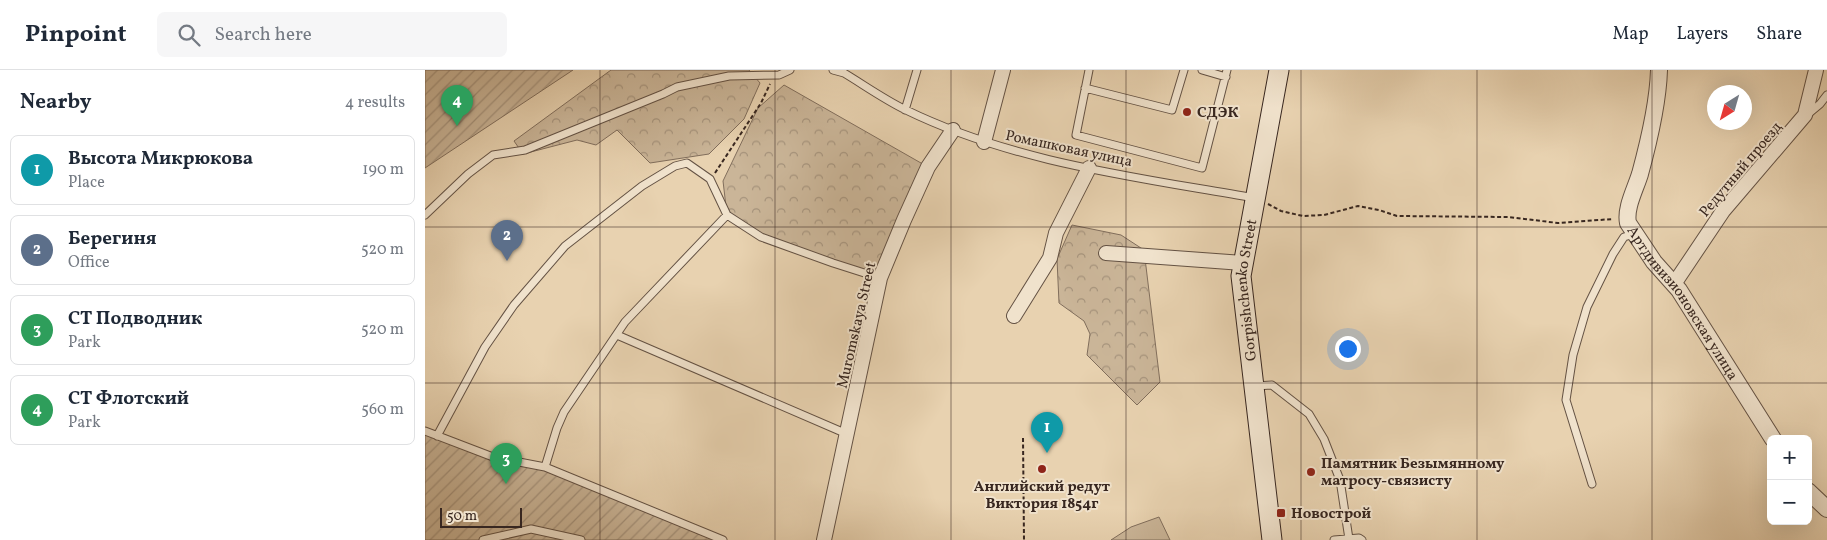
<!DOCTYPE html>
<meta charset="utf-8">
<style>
:root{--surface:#fff;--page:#f6f6f7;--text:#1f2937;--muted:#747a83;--line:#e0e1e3;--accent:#8f2418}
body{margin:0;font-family:Vollkorn,serif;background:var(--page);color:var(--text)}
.controls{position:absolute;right:15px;bottom:15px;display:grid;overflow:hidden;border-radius:8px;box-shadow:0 5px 20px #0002}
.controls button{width:45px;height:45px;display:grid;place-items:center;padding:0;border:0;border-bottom:1px solid var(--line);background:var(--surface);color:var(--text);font:25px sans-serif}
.compass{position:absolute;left:1282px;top:15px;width:45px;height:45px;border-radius:50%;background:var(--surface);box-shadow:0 5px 20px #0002;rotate:217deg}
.scale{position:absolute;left:15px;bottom:12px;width:82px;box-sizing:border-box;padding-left:5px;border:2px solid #382720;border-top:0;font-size:14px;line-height:18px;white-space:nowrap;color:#382720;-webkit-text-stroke:4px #f0e2cc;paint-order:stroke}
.you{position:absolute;left:922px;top:278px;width:18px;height:18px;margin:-12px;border:4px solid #fff;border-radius:50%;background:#1a73e8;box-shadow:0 0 0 8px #1a73e833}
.badge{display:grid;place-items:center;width:32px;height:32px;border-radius:50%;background:var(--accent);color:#fff;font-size:16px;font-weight:700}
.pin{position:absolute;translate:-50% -41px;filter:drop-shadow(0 1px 2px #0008)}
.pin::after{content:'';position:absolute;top:26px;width:18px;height:15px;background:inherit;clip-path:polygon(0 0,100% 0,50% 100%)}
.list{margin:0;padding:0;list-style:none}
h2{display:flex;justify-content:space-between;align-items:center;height:65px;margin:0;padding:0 20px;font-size:21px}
h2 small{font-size:16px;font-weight:400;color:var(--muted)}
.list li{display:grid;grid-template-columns:32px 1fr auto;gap:15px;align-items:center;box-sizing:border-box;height:70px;margin:0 10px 10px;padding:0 10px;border:1px solid var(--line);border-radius:8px}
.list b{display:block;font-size:19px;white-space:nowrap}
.list p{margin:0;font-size:16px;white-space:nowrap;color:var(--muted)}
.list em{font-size:16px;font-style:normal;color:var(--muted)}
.icon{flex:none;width:28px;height:28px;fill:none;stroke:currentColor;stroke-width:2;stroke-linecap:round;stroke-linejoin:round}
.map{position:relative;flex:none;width:1402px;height:470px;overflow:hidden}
header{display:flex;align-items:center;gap:30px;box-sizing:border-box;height:70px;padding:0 25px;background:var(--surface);border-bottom:1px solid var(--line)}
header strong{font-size:24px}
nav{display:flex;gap:28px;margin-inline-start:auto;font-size:18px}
.search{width:350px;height:45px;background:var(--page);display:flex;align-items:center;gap:12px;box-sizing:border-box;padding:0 18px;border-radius:8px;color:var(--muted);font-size:19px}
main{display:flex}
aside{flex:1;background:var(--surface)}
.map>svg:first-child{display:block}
.green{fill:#cab598;stroke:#816e5c}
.forest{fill:url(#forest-crowns);stroke:#816e5c}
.garden{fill:url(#garden-furrows);stroke:#816e5c}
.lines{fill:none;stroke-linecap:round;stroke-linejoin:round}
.service-casing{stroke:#645244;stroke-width:9}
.minor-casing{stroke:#645244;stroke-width:16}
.tertiary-casing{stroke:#645244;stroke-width:18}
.secondary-casing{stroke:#382720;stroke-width:21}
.path{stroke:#382720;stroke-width:2;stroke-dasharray:4 2.5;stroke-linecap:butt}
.service{stroke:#f0e2cc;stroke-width:7}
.minor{stroke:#f0e2cc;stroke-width:14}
.tertiary{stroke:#f0e2cc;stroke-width:16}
.secondary{stroke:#f0e2cc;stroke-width:19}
.grid{fill:none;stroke:#382720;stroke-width:1;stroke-opacity:0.55}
.poi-dot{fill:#8f2418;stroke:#f0e2cc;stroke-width:2}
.labels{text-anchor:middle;stroke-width:4;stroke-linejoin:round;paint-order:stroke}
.poi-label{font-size:15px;font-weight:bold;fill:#382720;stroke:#f0e2cc;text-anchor:start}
.street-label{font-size:15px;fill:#382720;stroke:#f0e2cc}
</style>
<header>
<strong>Pinpoint</strong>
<div class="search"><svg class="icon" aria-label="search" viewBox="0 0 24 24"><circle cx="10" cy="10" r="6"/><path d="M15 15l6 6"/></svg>Search here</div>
<nav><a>Map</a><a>Layers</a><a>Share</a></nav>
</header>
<main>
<aside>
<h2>Nearby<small>4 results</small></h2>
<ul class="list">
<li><span class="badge" style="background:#0f9aa8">1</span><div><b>Высота Микрюкова</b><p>Place</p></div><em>190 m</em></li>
<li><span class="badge" style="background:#5c6f8a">2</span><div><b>Берегиня</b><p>Office</p></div><em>520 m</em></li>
<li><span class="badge" style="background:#2e9e5b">3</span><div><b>СТ Подводник</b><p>Park</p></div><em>520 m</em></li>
<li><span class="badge" style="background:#2e9e5b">4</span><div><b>СТ Флотский</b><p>Park</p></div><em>560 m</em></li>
</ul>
</aside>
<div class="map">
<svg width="1402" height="470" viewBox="0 0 1402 470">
<defs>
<pattern id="forest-crowns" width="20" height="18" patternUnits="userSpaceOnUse" patternTransform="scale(1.25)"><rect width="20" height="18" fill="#cab598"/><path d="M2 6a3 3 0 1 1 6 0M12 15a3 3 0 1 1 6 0" fill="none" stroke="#a5937c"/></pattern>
<pattern id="garden-furrows" width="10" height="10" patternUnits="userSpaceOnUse" patternTransform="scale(1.25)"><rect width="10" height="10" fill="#cab598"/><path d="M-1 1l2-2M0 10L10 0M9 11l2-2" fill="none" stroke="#a5937c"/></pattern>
</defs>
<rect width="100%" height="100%" fill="#e8d2b0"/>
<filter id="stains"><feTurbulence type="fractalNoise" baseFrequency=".004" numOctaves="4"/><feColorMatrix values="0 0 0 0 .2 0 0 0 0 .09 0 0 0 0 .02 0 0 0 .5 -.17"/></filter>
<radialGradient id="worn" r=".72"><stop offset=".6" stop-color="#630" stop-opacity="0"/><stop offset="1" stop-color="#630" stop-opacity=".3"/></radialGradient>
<path class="green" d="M734,447L745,470H686L706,457Z"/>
<path class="forest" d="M186,0H324L335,13L319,49L284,84L225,93L192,60L171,75L152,70L98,84L89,71Z
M359,15L503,97L455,208L336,167L302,145L298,111L333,38Z
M647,155L696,165L719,180L735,312L712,335L662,285L665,264L659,251L634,233L632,189Z"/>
<path class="garden" d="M0,0H148L0,98Z
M0,361L68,387L120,397L298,470H0Z"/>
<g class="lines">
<g class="service-casing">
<path id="service" d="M408,0L419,3C439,15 460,30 481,40C590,93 712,107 829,128
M664,0L651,65L777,98L802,0
M777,0L801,7
M660,18L747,40L759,0
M480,40L492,0
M1383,44L1395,34L1402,25
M0,145L43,104L68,85L100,80L238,24L252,17L304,6L354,5L365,0
M192,265L422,364
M830,316L847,315L884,344L899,369L915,410L924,469
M0,361L68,387L120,397L298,470
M12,366L60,277L89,235L140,176L217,116L250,96L262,93L285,109L302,145L336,167L408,193L455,208
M120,397L132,358L139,342L200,252L302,145
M1167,414L1141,330L1148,285L1162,237L1188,184L1199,167L1209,164
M58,470L106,459L156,470
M909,470L934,468L937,470"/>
</g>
<g class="minor-casing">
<path id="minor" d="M559,72L578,0
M681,183L818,193
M1249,214L1298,141L1380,45L1391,0
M589,246L625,188L631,163L664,98
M399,470L455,208L479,150L503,97L528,60"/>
</g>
<g class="tertiary-casing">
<g id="tertiary">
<path id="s1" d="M1234,0C1233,34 1224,71 1215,104C1210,120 1200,138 1203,153L1229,192L1254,220L1348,369"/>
<path d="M1383,421L1402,439"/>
</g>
</g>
<g class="secondary-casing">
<g id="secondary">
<path id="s2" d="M847,470L816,206L854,0"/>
</g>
</g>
<path class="path" d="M290,103L336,33L345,14
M843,134L856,141L878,146L899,145L933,136L954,140L972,146L1083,147L1133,153L1188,149
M598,368L599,470"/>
<use href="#service" class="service"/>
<use href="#minor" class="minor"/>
<use href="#tertiary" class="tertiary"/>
<use href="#secondary" class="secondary"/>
</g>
<path class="grid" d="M175,0V470M350,0V470M526,0V470M701,0V470M876,0V470M1052,0V470M1227,0V470M0,157H1402M0,313H1402"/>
<g class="poi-dot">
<circle cx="762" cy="42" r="5"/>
<circle cx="617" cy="399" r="5"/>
<circle cx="886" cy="402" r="5"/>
<rect x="851" y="438" width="10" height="10" rx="2.5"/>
</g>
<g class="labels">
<g class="poi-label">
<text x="772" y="47">СДЭК</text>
<text x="896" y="398">Памятник Безымянному<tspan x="896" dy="17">матросу-связисту</tspan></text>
<text x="617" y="421" text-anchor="middle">Английский редут<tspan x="617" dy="17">Виктория 1854г</tspan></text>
<text x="866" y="448">Новострой</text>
</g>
<g class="street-label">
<text transform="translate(644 78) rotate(12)" y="5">Ромашковая улица</text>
<text transform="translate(1315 99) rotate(-50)" y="5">Редутный проезд</text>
<text dy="5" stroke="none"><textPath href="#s2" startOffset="252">Gorpishchenko Street</textPath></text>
<text dy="5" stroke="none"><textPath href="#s1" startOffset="254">Артдивизионовская улица</textPath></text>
<text transform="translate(431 255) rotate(-77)" y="5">Muromskaya Street</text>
</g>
</g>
<rect width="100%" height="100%" filter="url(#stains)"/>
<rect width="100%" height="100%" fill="url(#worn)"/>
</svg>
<div class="controls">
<button>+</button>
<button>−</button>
</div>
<svg class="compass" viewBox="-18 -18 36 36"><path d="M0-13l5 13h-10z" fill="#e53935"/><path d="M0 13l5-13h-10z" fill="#747a83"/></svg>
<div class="scale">50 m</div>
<div class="you"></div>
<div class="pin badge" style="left:622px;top:383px;background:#0f9aa8">1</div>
<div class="pin badge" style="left:82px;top:191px;background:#5c6f8a">2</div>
<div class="pin badge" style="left:81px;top:414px;background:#2e9e5b">3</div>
<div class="pin badge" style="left:32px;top:56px;background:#2e9e5b">4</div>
</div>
</main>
